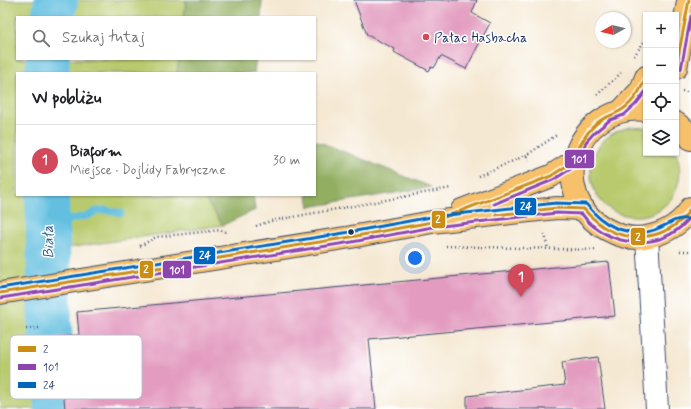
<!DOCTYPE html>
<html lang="pl">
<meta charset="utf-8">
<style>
:root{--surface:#fff;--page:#f2f2f2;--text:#202124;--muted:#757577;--line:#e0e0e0;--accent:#d1495b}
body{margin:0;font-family:Mynerve,sans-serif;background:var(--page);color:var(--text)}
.controls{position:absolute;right:12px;top:12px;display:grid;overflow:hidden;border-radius:0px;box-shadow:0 1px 3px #0004}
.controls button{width:36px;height:36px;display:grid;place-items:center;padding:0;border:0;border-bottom:1px solid var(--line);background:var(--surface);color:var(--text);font:20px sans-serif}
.compass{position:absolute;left:595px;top:12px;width:36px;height:36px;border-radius:50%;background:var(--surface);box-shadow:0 1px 3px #0004;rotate:262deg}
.you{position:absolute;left:415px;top:258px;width:14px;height:14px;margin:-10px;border:3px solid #fff;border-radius:50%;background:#1a73e8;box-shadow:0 0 0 6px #1a73e833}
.badge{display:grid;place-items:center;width:26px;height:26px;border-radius:50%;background:var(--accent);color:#fff;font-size:13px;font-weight:700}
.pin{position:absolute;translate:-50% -33px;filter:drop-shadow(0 1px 2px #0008)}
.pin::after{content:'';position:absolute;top:21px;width:14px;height:12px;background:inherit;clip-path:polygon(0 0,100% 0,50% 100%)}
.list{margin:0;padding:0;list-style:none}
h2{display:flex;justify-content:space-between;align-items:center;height:52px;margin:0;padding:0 16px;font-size:17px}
h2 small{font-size:13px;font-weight:400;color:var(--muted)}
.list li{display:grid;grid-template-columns:26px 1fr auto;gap:12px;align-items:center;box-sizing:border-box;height:72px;padding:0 16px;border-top:1px solid var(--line)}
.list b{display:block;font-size:15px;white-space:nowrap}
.list p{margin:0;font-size:13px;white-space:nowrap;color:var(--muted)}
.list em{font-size:13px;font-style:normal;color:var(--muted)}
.icon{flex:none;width:22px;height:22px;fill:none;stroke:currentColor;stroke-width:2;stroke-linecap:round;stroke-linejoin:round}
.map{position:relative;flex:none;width:691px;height:409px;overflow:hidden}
.search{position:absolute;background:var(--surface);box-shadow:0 1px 3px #0004;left:16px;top:16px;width:300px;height:44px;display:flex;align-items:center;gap:10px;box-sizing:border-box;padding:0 14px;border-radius:0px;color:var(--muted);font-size:15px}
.panel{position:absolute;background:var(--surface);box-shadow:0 1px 3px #0004;left:16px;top:72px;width:300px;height:124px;border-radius:0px}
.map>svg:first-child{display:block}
.green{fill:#b8ca6d;stroke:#6a7c66}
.forest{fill:#92ae60;stroke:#566e5f}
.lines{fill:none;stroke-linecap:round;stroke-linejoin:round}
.stream{stroke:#62bfe0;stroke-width:7}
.river{stroke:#62bfe0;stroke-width:44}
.building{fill:#e39cc0}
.minor-casing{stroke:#3c4b6f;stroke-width:24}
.highway-casing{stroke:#3c4b6f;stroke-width:24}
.path{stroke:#3c4b6f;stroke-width:2.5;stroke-dasharray:1 3;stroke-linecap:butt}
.minor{stroke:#fff;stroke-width:22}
.highway{stroke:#f6c16b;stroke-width:22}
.bus-1-casing{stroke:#fff;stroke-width:6}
.bus-2-casing{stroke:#fff;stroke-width:6}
.bus-3-casing{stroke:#fff;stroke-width:6}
.bus-1{stroke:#cb8e13;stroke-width:3}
.bus-2{stroke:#8e44ad;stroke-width:3}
.bus-3{stroke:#0065bd;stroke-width:3}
.poi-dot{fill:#d1495b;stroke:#fff;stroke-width:1.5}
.bus-dot{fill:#1b2f5e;stroke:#fff;stroke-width:1.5}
.labels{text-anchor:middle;stroke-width:3;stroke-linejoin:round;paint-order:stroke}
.poi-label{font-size:14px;fill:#1b2f5e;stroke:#fff;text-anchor:start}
.water-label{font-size:15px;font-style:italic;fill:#305a85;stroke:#fff}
.key{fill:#fff;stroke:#bbc1cf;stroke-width:1}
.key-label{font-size:11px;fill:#1b2f5e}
.line-badge{stroke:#fff;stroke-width:1.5}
.badge-label{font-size:11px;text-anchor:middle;font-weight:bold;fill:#fff}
</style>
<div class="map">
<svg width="691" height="409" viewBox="0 0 691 409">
<rect width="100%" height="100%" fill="#fff"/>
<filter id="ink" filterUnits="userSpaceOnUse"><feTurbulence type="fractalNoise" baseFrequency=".025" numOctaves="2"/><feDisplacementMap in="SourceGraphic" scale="8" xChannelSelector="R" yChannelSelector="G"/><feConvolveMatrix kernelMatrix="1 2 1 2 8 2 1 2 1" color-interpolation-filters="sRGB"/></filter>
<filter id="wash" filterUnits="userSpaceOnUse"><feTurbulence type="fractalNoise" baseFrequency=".012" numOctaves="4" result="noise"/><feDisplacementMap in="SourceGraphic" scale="16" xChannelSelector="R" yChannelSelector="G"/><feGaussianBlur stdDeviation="0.9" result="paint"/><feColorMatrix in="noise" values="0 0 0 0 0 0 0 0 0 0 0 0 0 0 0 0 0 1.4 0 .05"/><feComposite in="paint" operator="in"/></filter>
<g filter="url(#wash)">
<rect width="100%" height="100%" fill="#f5e8d2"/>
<path class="green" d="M0,0H186L184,17H17V59H179L177,73H17V195H202L223,225L54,250L64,409H0Z
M630,127L646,128V153H676C682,168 681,185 671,199C663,209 652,215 640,216C583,221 570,140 630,127Z"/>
<path class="forest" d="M186,0H262L261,17H184Z
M179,59H256L254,73H177Z
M315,140L431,187L309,207L307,195H315Z
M202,195H253L255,210L223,225Z"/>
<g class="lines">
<path class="stream" d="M48,225L90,215L96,211L106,210L121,213"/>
<path class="river" d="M53,17L56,0
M47,73L48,59
M47,195L50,327L56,409"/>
</g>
<g id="blocks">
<path class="building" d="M354,0H477L472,13L490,23L466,69L441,56L434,68L431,67L429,71L394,52L395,49L367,35Z
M609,262L615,316L369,339L376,409H65L58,337L79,335L77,312Z
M598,357L605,409H467V396L565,385L562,362Z"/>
</g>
</g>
<g filter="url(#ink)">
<use href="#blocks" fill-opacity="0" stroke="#3c4b6f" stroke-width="1"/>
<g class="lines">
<g class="minor-casing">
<path id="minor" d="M647,237L657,409"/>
</g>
<g class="highway-casing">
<path id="highway" d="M676,68L688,2
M646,110C573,103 544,197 608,230C621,237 636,240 650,236C666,233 682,223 691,208
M621,111L641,90L646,77
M676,123L684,129L691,139
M462,210L551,176L574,161
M0,293L351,237L432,222L557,208L584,209"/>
</g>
<path class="path" d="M634,56L646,39
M682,91L691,93
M597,95L621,73
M529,161L527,155L558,134
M478,176L527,155
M256,226L271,221L451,188
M545,234L548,249
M140,246L156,237L221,230L226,232
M446,246L595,250
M680,251H691
M26,329L39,328"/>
<use href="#minor" class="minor"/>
<use href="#highway" class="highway"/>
<g class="bus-1-casing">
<path id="bus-1" d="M676,68L689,0
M574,161C579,145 587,130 601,120C606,117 612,115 618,112C632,105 640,92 646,77
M584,209C587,213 591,217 595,220C618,242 655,242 679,222C684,219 687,213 691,208
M496,215L557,208L584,209
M0,293L351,237L432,222L551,176L574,161"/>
</g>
<g class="bus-2-casing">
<path id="bus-2" d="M681,69L691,16
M494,204L553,180L577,165L586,142L594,133L610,120L624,115L636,104L646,91
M1,298L352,242L433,227L557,213L582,214C585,218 588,222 592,225C623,250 667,248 691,216"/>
</g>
<g class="bus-3-casing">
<path id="bus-3" d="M0,288L350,232L431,217L556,203L586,204C591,209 595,215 601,219C617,232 641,237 659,228C674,222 672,218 691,219"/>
</g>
<use href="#bus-1" class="bus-1"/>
<use href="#bus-2" class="bus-2"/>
<use href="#bus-3" class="bus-3"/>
</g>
</g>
<circle class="poi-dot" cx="426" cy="37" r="4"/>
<circle class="bus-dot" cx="351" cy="232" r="3.5"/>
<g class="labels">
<g class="poi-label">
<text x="434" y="42">Pałac Hasbacha</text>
</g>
<g class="water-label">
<text transform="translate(48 242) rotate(-91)" y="5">Biała</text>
</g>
</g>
<rect x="10" y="335" width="132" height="64" rx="6" class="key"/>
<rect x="18" y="346" width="18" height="6" fill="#cb8e13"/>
<rect x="18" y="364" width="18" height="6" fill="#8e44ad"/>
<rect x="18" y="382" width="18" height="6" fill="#0065bd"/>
<g class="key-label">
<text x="43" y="353">2</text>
<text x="43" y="371">101</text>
<text x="43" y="389">24</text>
</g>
<g class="line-badge">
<rect x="564" y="149" width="31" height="20" rx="4" fill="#8e44ad"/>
<rect x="514" y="197" width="23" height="19" rx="4" fill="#0065bd"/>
<rect x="431" y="210" width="15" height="19" rx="4" fill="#cb8e13"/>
<rect x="630" y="227" width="16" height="19" rx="4" fill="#cb8e13"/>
<rect x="193" y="246" width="23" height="19" rx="4" fill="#0065bd"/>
<rect x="139" y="260" width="15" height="19" rx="4" fill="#cb8e13"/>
<rect x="162" y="260" width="30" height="19" rx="4" fill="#8e44ad"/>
</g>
<g class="badge-label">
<text x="579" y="163">101</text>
<text x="526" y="210">24</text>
<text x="438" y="223">2</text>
<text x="638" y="241">2</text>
<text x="205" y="259">24</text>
<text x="146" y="273">2</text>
<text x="177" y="274">101</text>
</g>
</svg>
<div class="controls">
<button>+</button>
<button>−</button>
<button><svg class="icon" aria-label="locate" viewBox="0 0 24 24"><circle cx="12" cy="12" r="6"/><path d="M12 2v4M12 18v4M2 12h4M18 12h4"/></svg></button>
<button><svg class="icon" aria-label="layers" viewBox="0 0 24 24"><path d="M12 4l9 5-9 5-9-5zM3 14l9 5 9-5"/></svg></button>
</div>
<svg class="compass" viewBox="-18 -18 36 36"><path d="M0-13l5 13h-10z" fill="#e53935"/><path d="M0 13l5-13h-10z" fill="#757577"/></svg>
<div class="you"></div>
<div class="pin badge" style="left:521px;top:297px">1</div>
<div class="search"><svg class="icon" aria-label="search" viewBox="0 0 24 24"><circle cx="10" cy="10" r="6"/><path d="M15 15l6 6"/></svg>Szukaj tutaj</div>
<section class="panel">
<h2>W pobliżu<small></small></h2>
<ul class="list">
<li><span class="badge">1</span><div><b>Biaform</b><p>Miejsce · Dojlidy Fabryczne</p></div><em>30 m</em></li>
</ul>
</section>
</div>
